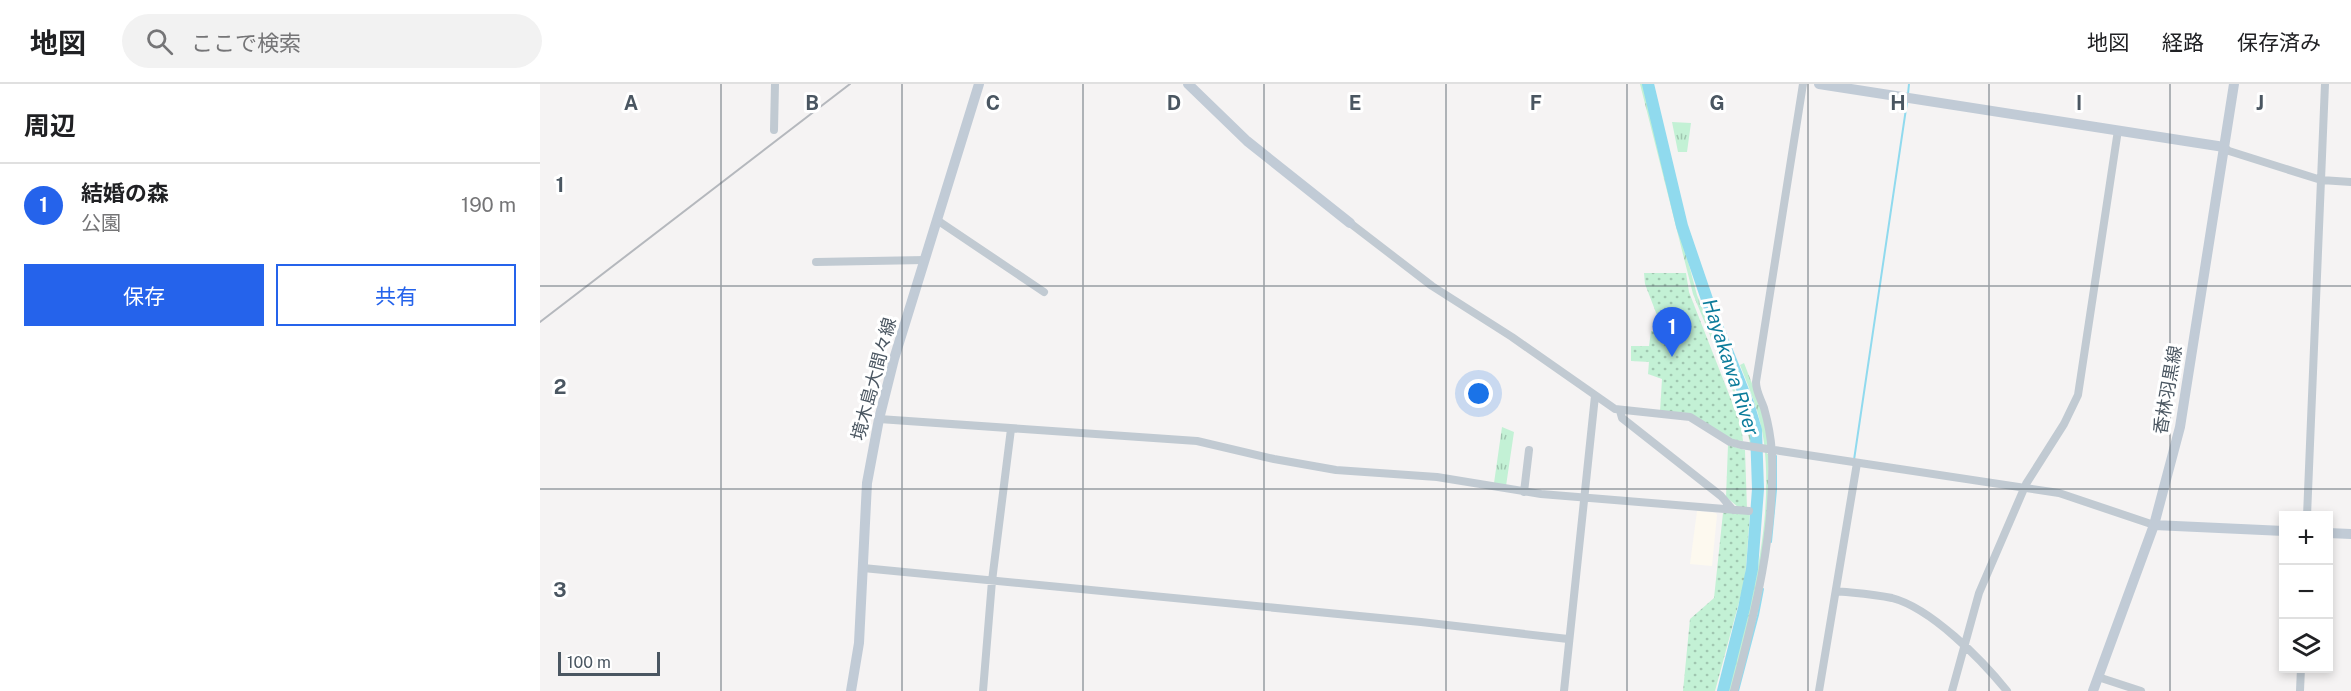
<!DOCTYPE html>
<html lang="ja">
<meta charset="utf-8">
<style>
:root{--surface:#fff;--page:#f2f2f2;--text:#202124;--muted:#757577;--line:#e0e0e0;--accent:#2563eb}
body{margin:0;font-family:"Public Sans","Noto Sans JP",sans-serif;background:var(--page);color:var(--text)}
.controls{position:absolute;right:18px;bottom:18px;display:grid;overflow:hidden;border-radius:0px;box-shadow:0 3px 9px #0003}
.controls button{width:54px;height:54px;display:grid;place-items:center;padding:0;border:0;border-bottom:2px solid var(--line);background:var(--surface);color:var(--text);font:30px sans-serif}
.scale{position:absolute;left:18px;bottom:15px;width:102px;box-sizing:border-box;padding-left:6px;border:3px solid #4a5661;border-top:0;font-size:16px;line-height:21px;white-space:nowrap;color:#4a5661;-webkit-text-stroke:4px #fff;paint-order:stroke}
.you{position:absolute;left:939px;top:310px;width:21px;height:21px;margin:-15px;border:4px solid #fff;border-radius:50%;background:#1a73e8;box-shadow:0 0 0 9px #1a73e833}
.badge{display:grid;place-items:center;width:39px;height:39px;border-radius:50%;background:var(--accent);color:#fff;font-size:20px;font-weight:700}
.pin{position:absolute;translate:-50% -50px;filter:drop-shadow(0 2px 3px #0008)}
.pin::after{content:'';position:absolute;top:32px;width:21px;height:18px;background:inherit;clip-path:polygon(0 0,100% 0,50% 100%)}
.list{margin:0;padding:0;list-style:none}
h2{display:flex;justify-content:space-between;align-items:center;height:78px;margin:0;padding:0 24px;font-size:26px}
h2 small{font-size:20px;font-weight:400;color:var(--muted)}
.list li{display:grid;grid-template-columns:39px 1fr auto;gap:18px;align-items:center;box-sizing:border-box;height:84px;padding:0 24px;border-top:2px solid var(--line)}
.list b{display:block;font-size:22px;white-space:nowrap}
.list p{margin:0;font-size:20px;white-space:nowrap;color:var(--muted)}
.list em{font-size:20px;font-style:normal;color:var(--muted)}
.actions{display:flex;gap:12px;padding:18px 24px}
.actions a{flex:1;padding:14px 0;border:2px solid var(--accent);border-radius:0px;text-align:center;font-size:21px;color:var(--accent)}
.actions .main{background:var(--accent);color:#fff}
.icon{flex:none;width:33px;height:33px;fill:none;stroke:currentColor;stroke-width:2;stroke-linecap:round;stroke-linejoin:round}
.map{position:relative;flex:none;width:1811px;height:607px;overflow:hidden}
header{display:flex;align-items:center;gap:36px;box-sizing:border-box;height:84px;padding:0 30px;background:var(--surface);border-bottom:2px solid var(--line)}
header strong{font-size:28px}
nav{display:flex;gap:33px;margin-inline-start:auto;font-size:21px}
.search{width:420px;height:54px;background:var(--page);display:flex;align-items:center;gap:15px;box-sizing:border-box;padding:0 21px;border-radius:33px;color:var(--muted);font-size:22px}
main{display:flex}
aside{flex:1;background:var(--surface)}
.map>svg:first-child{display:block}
.commercial{fill:#fdf9ef}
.grass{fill:url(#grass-tufts)}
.park{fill:url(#park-dots)}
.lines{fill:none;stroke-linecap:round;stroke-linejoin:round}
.stream{stroke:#90daee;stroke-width:2}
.river{stroke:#90daee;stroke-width:12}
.street{stroke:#c1cad2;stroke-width:8}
.secondary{stroke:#c1cbd6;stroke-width:10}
.rail{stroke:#b5b8bd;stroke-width:2}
.grid{fill:none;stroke:#4a5661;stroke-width:1.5;stroke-opacity:0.55}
.labels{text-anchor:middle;stroke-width:6;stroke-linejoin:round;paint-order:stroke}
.street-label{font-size:18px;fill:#4a5661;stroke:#fff}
.water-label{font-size:20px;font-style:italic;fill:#0c7c9b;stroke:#fff}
.grid-label{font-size:20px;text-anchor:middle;font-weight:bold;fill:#4a5661;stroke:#fff;stroke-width:6;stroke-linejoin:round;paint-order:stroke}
</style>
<header>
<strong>地図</strong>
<div class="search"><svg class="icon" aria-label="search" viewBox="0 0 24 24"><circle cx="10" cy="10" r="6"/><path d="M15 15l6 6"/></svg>ここで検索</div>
<nav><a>地図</a><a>経路</a><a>保存済み</a></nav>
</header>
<main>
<aside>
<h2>周辺<small></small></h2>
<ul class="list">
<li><span class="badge">1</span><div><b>結婚の森</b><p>公園</p></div><em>190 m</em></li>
</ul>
<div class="actions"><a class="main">保存</a><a>共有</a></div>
</aside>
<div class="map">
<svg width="1811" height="607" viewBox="0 0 1811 607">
<defs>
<pattern id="grass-tufts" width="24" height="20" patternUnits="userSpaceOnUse" patternTransform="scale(1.5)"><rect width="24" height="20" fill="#c3f1d5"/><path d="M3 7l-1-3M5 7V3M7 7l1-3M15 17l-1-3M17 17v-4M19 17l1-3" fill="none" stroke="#a0c6b0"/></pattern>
<pattern id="park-dots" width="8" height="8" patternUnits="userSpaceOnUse" patternTransform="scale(1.5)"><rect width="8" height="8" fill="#c3f1d5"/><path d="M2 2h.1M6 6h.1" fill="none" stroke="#a0c6b0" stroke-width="1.8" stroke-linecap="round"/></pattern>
</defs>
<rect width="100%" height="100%" fill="#f5f3f3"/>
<path class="commercial" d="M1157,427L1176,429L1177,431L1172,482L1150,480Z"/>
<path class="grass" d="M1100,0H1103L1127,98L1157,211L1202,325H1206L1212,359H1210L1204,334L1153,210Z
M1132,38L1151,39L1147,68H1138Z
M1204,279L1222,325L1229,360L1226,361V368L1229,372L1227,443L1212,532L1192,607H1188C1209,530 1234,440 1224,359C1221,332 1210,306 1200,281Z
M962,343L974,348L966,402L954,399Z"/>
<path class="park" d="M1104,189H1146L1149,208L1201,341L1203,357L1193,356L1149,330L1120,328L1122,295L1108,290L1109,278L1091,277V262H1109L1111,247H1123L1105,200Z
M1188,361L1205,366L1207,425L1198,423L1186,413Z
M1183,429H1210L1205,496L1175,607H1143L1150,535L1174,514Z"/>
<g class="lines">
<path class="stream" d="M1368,10L1369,0
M1314,376L1367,18
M1231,458L1236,406V372
M1198,607L1218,531L1223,505"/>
<path class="river" d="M1108,0L1142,142L1171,227L1208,319L1216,346L1218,405L1212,485L1204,524L1183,607"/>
<path class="street" d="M234,46L235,0
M1684,63L1689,67L1781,96L1811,98
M397,136L504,208
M810,139L892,202L972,253L1075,325L1150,333L1190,358L1201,361L1519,409L1614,441
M276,178L385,176
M1080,327L1082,334L1181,412L1193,426
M339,335L657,357L734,375L796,386L897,393L1001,410L1209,427
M984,408L989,366
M1767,432L1785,0
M323,484L881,538L1028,555
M1296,507C1314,509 1334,510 1352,514C1391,524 1442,576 1467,607
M1558,593L1601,607
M443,607L452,497L471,345
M1024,607L1055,312
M1194,607C1215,529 1235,450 1232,369C1231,354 1228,338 1224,324C1221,315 1216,308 1216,298L1263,0
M1279,607L1317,379
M1412,607L1439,509L1486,400L1524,340L1538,311L1578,46
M1760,607L1761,584"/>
<path class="secondary" d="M648,0L707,57L810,139
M1279,0L1684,63
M1614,441L1744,447
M1788,449L1811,450
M311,607L319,559L327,399L339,335L354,275L439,0
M1553,607L1614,441L1640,343L1694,0"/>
<path class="rail" d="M0,238L310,0"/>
</g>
<path class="grid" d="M181,0V607M362,0V607M543,0V607M724,0V607M906,0V607M1087,0V607M1268,0V607M1449,0V607M1630,0V607M0,202H1811M0,405H1811"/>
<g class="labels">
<g class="street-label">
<text transform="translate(334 295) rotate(-75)" y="6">境木島大間々線</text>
<text transform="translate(1628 306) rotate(-80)" y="6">香林羽黒線</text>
</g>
<g class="water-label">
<text transform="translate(1191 283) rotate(72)" y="7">Hayakawa River</text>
</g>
</g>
<g class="grid-label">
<text x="91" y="26">A</text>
<text x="272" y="26">B</text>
<text x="453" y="26">C</text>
<text x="634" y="26">D</text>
<text x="815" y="26">E</text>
<text x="996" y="26">F</text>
<text x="1177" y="26">G</text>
<text x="1358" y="26">H</text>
<text x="1539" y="26">I</text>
<text x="1720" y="26">J</text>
<text x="20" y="108">1</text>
<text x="20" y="310">2</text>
<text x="20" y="513">3</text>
</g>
</svg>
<div class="controls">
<button>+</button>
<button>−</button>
<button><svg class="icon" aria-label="layers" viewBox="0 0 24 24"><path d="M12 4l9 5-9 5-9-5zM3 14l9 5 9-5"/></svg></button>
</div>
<div class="scale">100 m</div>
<div class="you"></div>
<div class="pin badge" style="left:1132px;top:273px">1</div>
</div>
</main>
